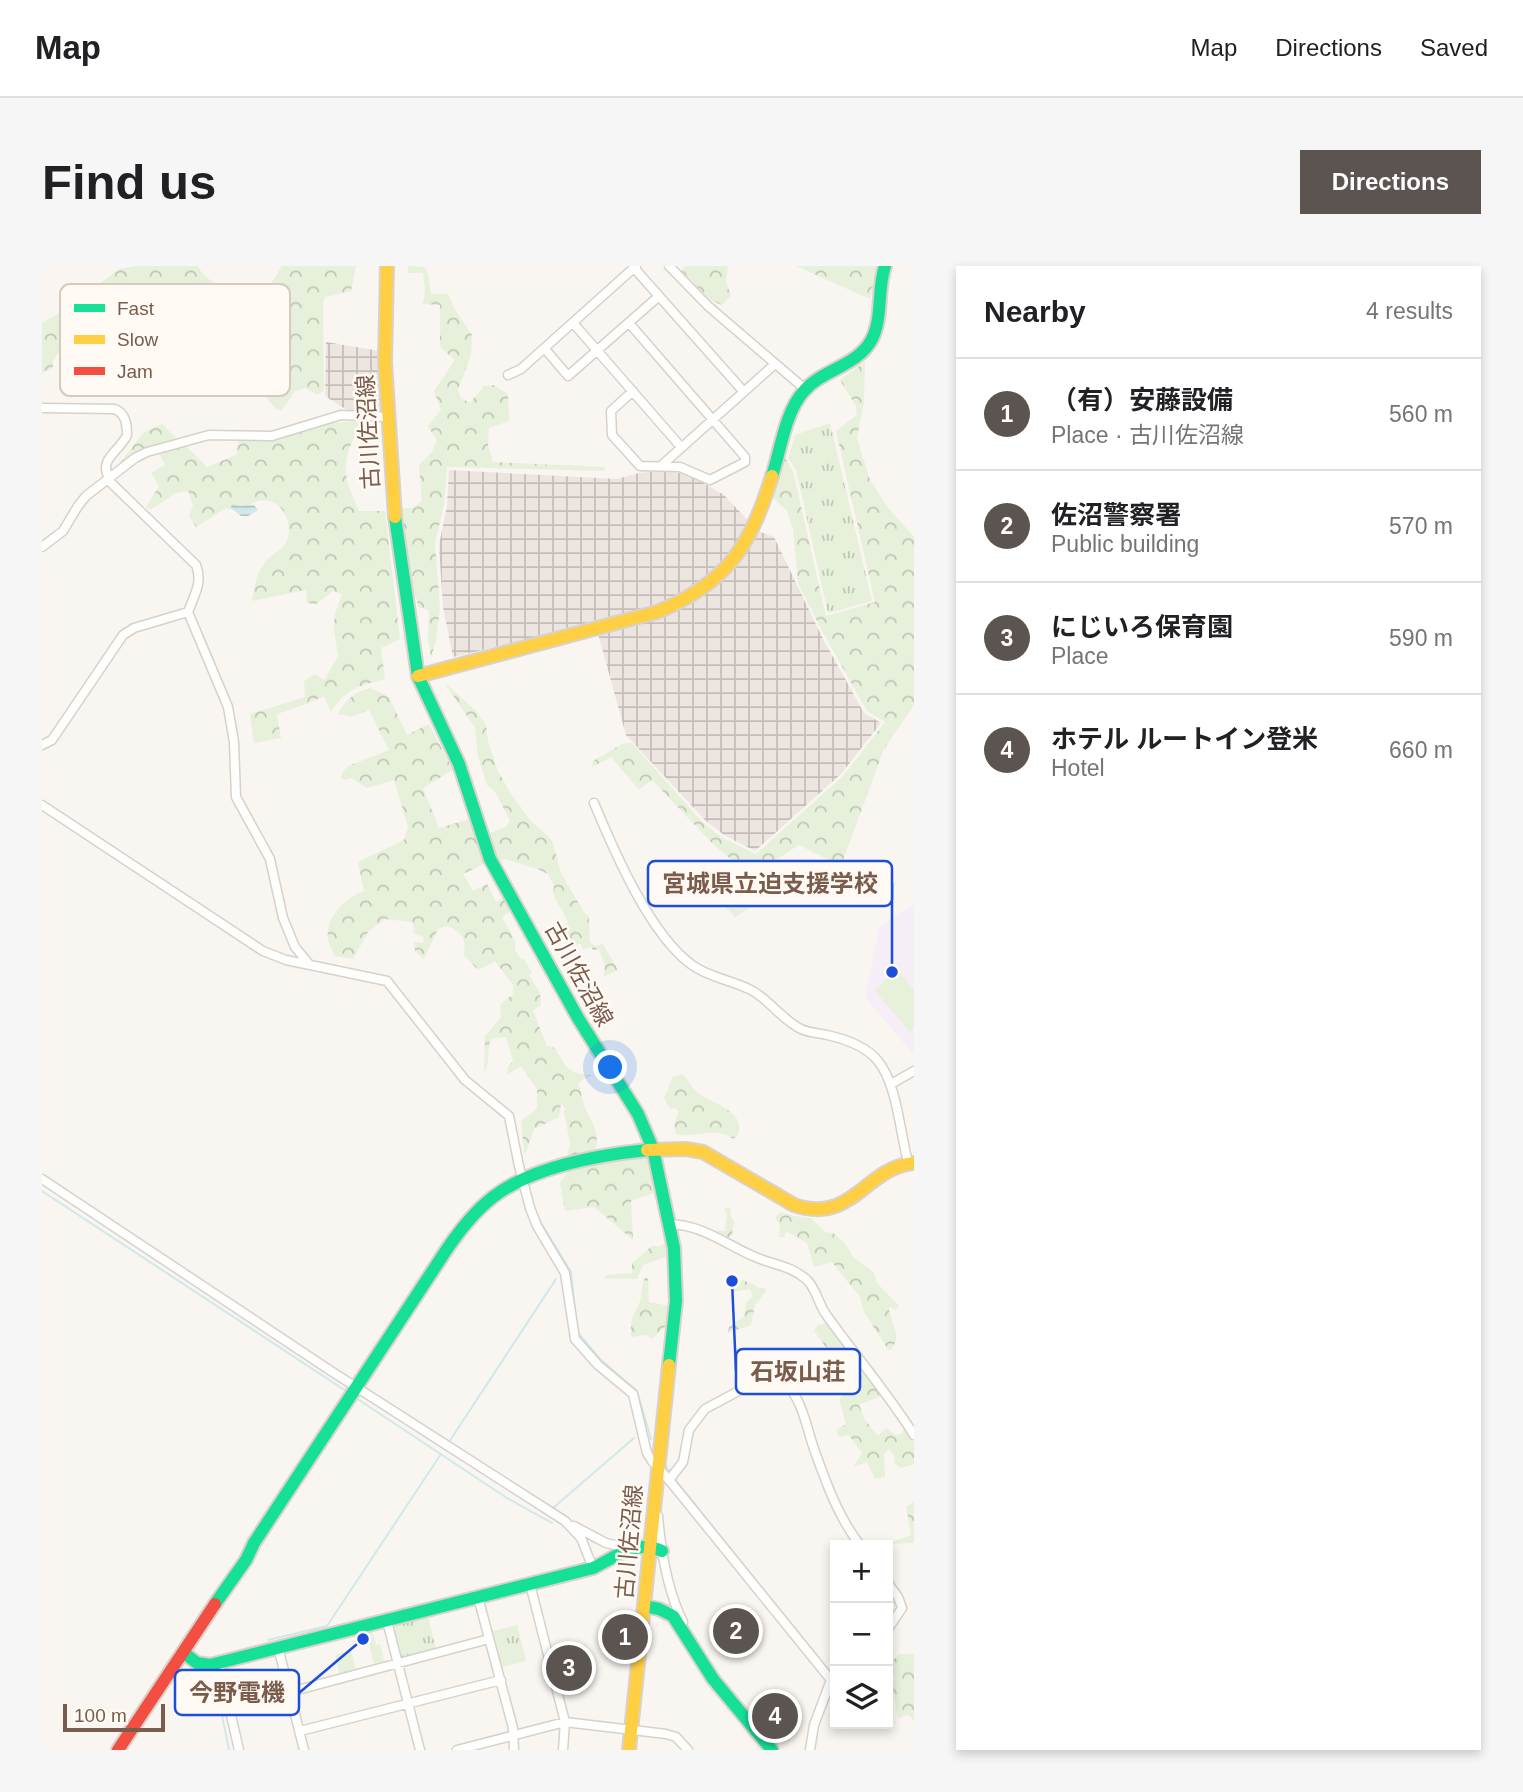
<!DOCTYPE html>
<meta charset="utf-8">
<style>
:root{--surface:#fff;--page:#f6f6f6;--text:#202124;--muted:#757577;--line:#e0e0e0;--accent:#5c5450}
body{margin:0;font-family:Arial,"Noto Sans JP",sans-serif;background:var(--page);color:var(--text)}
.controls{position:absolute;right:21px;bottom:21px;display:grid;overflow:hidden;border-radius:0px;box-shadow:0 4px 10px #0003}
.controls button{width:63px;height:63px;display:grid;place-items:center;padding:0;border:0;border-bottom:2px solid var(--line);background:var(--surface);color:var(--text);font:35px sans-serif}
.scale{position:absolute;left:21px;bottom:18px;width:102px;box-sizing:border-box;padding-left:7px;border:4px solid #7a5c4d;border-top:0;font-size:19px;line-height:24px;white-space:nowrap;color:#7a5c4d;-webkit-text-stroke:5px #fffaf3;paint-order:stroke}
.you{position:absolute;left:569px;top:802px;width:24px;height:24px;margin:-18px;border:5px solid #fff;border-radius:50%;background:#1a73e8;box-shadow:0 0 0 10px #1a73e833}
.badge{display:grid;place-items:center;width:46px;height:46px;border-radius:50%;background:var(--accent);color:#fff;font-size:23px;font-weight:700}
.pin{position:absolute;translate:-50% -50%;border:4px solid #fff;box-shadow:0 2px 7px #0006}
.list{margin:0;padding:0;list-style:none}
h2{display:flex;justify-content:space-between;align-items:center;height:91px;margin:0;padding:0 28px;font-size:30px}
h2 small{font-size:23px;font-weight:400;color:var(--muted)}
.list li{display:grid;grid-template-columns:46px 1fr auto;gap:21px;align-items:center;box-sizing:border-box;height:112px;padding:0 28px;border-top:2px solid var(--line)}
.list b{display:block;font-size:26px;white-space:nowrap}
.list p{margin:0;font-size:23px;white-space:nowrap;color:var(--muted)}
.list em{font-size:23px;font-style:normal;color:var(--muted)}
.icon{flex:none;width:38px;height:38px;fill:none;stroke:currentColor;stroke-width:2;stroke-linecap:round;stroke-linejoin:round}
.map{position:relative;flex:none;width:872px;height:1484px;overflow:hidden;border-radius:0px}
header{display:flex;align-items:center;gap:42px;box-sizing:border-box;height:98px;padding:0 35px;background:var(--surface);border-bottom:2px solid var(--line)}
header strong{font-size:33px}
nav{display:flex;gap:38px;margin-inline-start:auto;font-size:24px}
.intro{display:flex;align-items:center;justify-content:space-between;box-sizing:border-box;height:168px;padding:0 42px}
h1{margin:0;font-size:49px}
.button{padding:18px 32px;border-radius:0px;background:var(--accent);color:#fff;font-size:24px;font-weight:700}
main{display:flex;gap:42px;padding:0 42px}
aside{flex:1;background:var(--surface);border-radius:0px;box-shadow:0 4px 10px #0003}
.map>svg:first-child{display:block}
.industrial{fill:url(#industrial-grid)}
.education{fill:#f6eef6}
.grass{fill:url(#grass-tufts)}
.forest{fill:url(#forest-crowns)}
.pitch{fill:#e7f0db}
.water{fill:url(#water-rules)}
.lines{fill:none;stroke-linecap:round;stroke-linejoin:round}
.stream{stroke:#d0e8ea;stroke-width:2}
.street-casing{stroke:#d7d1cb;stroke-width:11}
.fast-casing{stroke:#d9d2cb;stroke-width:16}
.slow-casing{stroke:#d9d2cb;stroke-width:16}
.jam-casing{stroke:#d9d2cb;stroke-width:16}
.street{stroke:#fefefd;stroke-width:8}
.fast{stroke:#16e098;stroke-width:12}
.slow{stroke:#ffcf43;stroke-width:12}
.jam{stroke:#f24e42;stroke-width:12}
.labels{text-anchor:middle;stroke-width:5;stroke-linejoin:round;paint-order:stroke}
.street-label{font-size:23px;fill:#7a5c4d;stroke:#fffaf3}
.key{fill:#fffaf3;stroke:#d7cbc1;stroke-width:2}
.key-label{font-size:19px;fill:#7a5c4d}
.leader{fill:none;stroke:#1d4ed8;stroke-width:2.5}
.callout-dot{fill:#1d4ed8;stroke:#fffaf3;stroke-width:2.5}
.callout{fill:#fffaf3;stroke:#1d4ed8;stroke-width:2.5}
.callout-label{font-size:24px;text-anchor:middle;font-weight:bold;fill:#7a5c4d}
</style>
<header>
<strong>Map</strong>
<nav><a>Map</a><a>Directions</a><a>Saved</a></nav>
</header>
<div class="intro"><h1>Find us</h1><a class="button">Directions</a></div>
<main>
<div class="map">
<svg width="872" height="1484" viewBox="0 0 872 1484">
<defs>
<pattern id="industrial-grid" width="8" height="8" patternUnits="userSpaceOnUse" patternTransform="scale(1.75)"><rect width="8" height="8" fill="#ede5e0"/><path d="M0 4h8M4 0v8" fill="none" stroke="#c5bdb8"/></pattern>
<pattern id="grass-tufts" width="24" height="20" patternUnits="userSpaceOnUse" patternTransform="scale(1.75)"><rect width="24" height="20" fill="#e7f0db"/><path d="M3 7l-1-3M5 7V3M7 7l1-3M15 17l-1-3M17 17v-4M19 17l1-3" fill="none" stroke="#c0c6b4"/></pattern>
<pattern id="forest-crowns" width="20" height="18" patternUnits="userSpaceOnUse" patternTransform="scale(1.75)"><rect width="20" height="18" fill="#e7f0db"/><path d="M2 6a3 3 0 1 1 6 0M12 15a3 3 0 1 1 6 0" fill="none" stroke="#c0c6b4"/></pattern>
<pattern id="water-rules" width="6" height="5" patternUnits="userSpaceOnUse" patternTransform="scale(1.75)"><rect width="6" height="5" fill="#d0e8ea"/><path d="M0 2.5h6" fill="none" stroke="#aebfc0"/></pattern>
</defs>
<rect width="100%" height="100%" fill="#f9f5f0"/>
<path class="industrial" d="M284,76L338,85L339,146H308L283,130Z
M407,204L575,213L597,207L620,205L638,207L658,215L682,229L716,265L732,271L780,371L822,447L839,457L799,508L713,585L682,569L663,554L584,469L553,357L411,391L401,341L397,279L405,240Z"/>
<path class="education" d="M872,638V789L823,731L837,662Z
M530,1377L537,1409L515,1414L507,1382Z"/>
<path class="grass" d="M788,157L830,335L786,347L754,204L746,192L753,169Z
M385,1347L394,1383L359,1392L354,1390L350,1356Z
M475,1359L484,1395L460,1401L451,1365Z
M330,1363L334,1379L338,1378L342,1395L332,1398L324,1365Z
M309,1385L314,1403L297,1407L293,1389Z"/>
<path class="forest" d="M94,0H156C165,22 197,23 217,25L228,19L240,0H314L309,25L283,31L281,38L282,124L276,129L263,122L253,125L240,144L234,143L213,118L216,111L229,103L222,90H209L193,98L186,96L181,90L189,69L174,52L134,71L107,92L79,102L50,104L49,91L16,87L11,95V101L0,107V57L17,47L28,63L45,53L34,36L77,3Z
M366,0L382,1L386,7L389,28H406L413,44L430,69L429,88L416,124L419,132L428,137L442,120L452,119L466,128L467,155L447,162L446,179L451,196L563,201L562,205L405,201L402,239L393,277L398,342L394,375L389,391L386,374L387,344L376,341L375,333L368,328L358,242H371L380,235L377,199L389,187L395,175L386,160L399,144L392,125L413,94L398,81V39L381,38L383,24L381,7H366Z
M644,0H686L684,16L689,30L680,39L668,34L639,4Z
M754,0H835L828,33Z
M823,96L822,136L815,172L828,214L846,242L872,271V439L842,483L787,632L775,612L787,594L757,579L707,611L719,635L693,651L669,626L698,601L672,579L610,514L597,524L569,491L550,501L551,495L580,478L590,477L662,558L681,572L714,588L801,510L843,456L825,445L780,365L756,317L751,263L745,245L730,231L743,192L751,205L784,350L833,336L794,165L815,149L814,140L798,114Z
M326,155L330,159L316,163C298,199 301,210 317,245H343L358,373L339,382L343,413C318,420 304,422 289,446L282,430L267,437L235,448L239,472L212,477L208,448L263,431L262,415L273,408L282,414L296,390L292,363L293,348L300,328L291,325L274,338L265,337L264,324L210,335C213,317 215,303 229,290C235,285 242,282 245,275C252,256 239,230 216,235C209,236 203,242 197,246L184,242L154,261L147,250L151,239L146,225L134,227L108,244L104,241L117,220L109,207L123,199L117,187L143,179L165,201L194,189L197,175L230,174L283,157Z
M120,158L134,172L103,183L78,197L101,167Z
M402,416L434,445L444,459L446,475L456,505L469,528L489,555L510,574L519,607L541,645L547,651L548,676L553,680L561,678L576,704L562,711V697L557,683L551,684L549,681L541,684L539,678L526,680L517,663L526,656L511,628L512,620L506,608L495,603L463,593L456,596L445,568L464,561L468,555L454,527L445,519L436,490L433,462Z
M328,422L347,431L365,469L387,458L411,504L381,522L397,562L428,553L444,597L421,608L431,625L445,618L454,636L462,632L469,645L460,651L473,675V684L479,693L483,694L490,707L487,709L498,727L499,739L491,745L505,780L513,782C525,801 525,808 549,809L536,817C539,825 540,834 543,841C550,858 559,867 553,887L525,892L528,877L522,846L523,842L519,838L517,851L492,863L484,887H482L479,855L495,843V823L479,800L465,809L466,801L471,795L464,771L449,773C444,784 449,797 442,806L443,770L459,751L458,739L471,728V719L453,695L436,704L422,689C424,672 421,668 406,660L396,663L382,693L373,685L372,676L381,677L382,671L372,668L371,656L343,653L326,666L311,693L293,690C291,685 287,679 286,674C283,651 303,632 322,625L316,596L362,574L366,561L352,514L325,522L309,512L302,514L299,511L301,505L306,500L347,484L327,444L309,451L296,448C303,434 313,426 328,422Z
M640,808C647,813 648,820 654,825C668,839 704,842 696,869L691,873C673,859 653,873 634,868L632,859L637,845L633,842L628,843L622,832L631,811Z
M604,889L612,927L589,935L591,974L552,941L523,945L518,917L529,901Z
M688,941L689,951L692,955L690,969L686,972L668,964L683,965L685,948L682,943Z
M739,946L752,950L769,952L783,966L791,967L803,977L810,990L832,1007L835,1017L857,1040L853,1044L848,1041L847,1043C849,1059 862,1072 847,1085L822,1046L818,1031L790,996L772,1001L765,977L744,965L742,971H737L738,959L733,951Z
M624,976L626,990L601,999L595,1013L562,1012L565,1009L590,1007V997L610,980H619Z
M604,1010L606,1013L607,1036L627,1040L626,1058L610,1073L604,1069L589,1071C589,1049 589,1055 597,1038C601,1029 598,1019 604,1010Z
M701,1014L718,1022H723L724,1025L713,1039L709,1059L686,1067L687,1061L702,1050L704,1036L711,1030L708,1023L690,1026L691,1021Z
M786,1057L841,1129L817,1139L823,1154L836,1170L844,1162L853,1169L860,1168L862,1163L872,1177V1198L859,1202L852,1197L853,1191L847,1183L842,1188L843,1211L833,1213L825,1196L811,1201L820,1187L807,1169L797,1171L794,1164L804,1158L797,1133L800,1131L790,1098L792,1092L772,1065L776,1059Z
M872,1236V1277L844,1278L869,1269L864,1240Z
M858,1388H872V1455L867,1449L856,1452L850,1418L853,1413L846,1404V1398Z"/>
<path class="pitch" d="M854,703L872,724V762L868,766L833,725Z"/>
<path class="water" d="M190,238L197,240L212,239L216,244L206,250H199L189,242Z"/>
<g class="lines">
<path class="stream" d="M0,925L304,1125
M498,955L529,1006L534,1053
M537,1068L559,1094L595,1125L609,1173
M314,1132L465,1232L510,1257
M407,1176L514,1013
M624,1189L623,1199L629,1207
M632,1212L740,1347
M511,1242L592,1172
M549,1275L572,1283
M226,1374L285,1360L399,1188
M171,1405L187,1484"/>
<g class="street-casing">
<path id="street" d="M627,0L666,40L763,123
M593,3L702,126
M587,57L703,191V196L668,214L638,201L598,200L570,169L569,145L591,125
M532,58L639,181
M503,83L526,110L617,30
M466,109L479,103L594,0
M0,142L73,143C84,148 85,159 85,169C78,185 56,193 67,212
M620,199L733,98
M65,213L154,299C161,316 152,330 146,346L186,441L192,476L194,531L228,593L241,652L253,681L267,698
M0,281L21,265L36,240L44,230L93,192L105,186L167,169L230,170L299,149L345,151
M0,479L10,474L81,369L92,362L146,346
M552,537C572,585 608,669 650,699C668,712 690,714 709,724C728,734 740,754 759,763C767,767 777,767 785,769C803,773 824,780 836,795C855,818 858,867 866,896
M0,539L221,685L244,694L345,715L423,814L467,850L477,900L488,942L495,960L523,1007L533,1073L556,1099L591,1128L605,1187L610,1195L627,1214L789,1414
M849,818L872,805
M0,913L289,1105L523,1255L539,1272L551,1302
M626,958C659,958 683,978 711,990C730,999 749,999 765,1014C774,1023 776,1036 783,1047C812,1088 845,1126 872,1169
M627,1214L641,1196L647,1164L663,1143L719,1113L733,1110C759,1124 763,1156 771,1180C783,1214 796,1251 818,1279
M616,1250C619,1286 625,1324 641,1356
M532,1260L564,1277L587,1282
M846,1317L856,1331L860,1342L846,1363
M488,1318L523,1456L521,1484
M436,1331L471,1462L472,1484
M345,1355L378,1484
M236,1381L262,1484
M177,1397L197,1484
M248,1426L447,1373
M258,1465L459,1414
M415,1484L523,1456L624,1468L634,1471L646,1484
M768,1484L772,1459L789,1414L793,1408"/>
</g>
<g class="fast-casing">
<path id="fast" d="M730,210C739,183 743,146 762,125C781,103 816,100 830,73C841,51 835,23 843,0
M353,251L376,410L417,498L448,593L536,752L596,848L611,883L632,982L634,1035L627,1099
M173,1338L204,1294L212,1277L405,983C418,964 433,945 451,931C490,901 557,889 605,884
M602,1340L617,1343L631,1350L671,1413L730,1484
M142,1387L155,1397L168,1399L551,1302C574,1291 594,1273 620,1285"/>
</g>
<g class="slow-casing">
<path id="slow" d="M345,0L343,96L353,251
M376,410L615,346C685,317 708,281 730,210
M605,884L644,883L661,886L752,939C811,959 822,902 872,897
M587,1484L627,1099"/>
</g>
<g class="jam-casing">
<path id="jam" d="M76,1484L173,1338"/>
</g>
<use href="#street" class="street"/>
<use href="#fast" class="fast"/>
<use href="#slow" class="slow"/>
<use href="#jam" class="jam"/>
</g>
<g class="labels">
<g class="street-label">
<text transform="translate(326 166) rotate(-93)" y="8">古川佐沼線</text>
<text transform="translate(537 708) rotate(61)" y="8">古川佐沼線</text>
<text transform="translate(587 1276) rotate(-85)" y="8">古川佐沼線</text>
</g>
</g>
<rect x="18" y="18" width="230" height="112" rx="10" class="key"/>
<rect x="32" y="38" width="31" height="8" fill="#16e098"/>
<rect x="32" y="69" width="31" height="9" fill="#ffcf43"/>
<rect x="32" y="101" width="31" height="8" fill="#f24e42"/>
<g class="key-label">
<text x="75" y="49">Fast</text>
<text x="75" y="80">Slow</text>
<text x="75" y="112">Jam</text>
</g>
<path class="leader" d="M850 706L850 617M690 1015L694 1105M321 1373L257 1427"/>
<g class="callout-dot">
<circle cx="850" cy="706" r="7"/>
<circle cx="690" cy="1015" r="7"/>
<circle cx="321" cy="1373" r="7"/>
</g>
<g class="callout">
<rect x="606" y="595" width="244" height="45" rx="7"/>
<rect x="694" y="1083" width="124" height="45" rx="7"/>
<rect x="133" y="1404" width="124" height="45" rx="7"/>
</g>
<g class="callout-label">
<text x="728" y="626">宮城県立迫支援学校</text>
<text x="756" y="1114">石坂山荘</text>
<text x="195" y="1435">今野電機</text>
</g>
</svg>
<div class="controls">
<button>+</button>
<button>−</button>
<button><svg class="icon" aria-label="layers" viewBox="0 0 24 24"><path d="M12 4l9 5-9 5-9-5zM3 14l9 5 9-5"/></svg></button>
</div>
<div class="scale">100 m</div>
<div class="you"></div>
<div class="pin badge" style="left:583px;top:1371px">1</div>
<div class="pin badge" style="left:694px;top:1365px">2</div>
<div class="pin badge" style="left:527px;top:1402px">3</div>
<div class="pin badge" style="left:733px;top:1450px">4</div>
</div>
<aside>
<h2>Nearby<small>4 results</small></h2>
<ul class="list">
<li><span class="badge">1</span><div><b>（有）安藤設備</b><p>Place · 古川佐沼線</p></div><em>560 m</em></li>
<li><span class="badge">2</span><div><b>佐沼警察署</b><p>Public building</p></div><em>570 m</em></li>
<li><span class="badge">3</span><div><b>にじいろ保育園</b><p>Place</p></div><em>590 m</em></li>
<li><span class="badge">4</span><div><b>ホテル ルートイン登米</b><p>Hotel</p></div><em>660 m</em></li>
</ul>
</aside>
</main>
